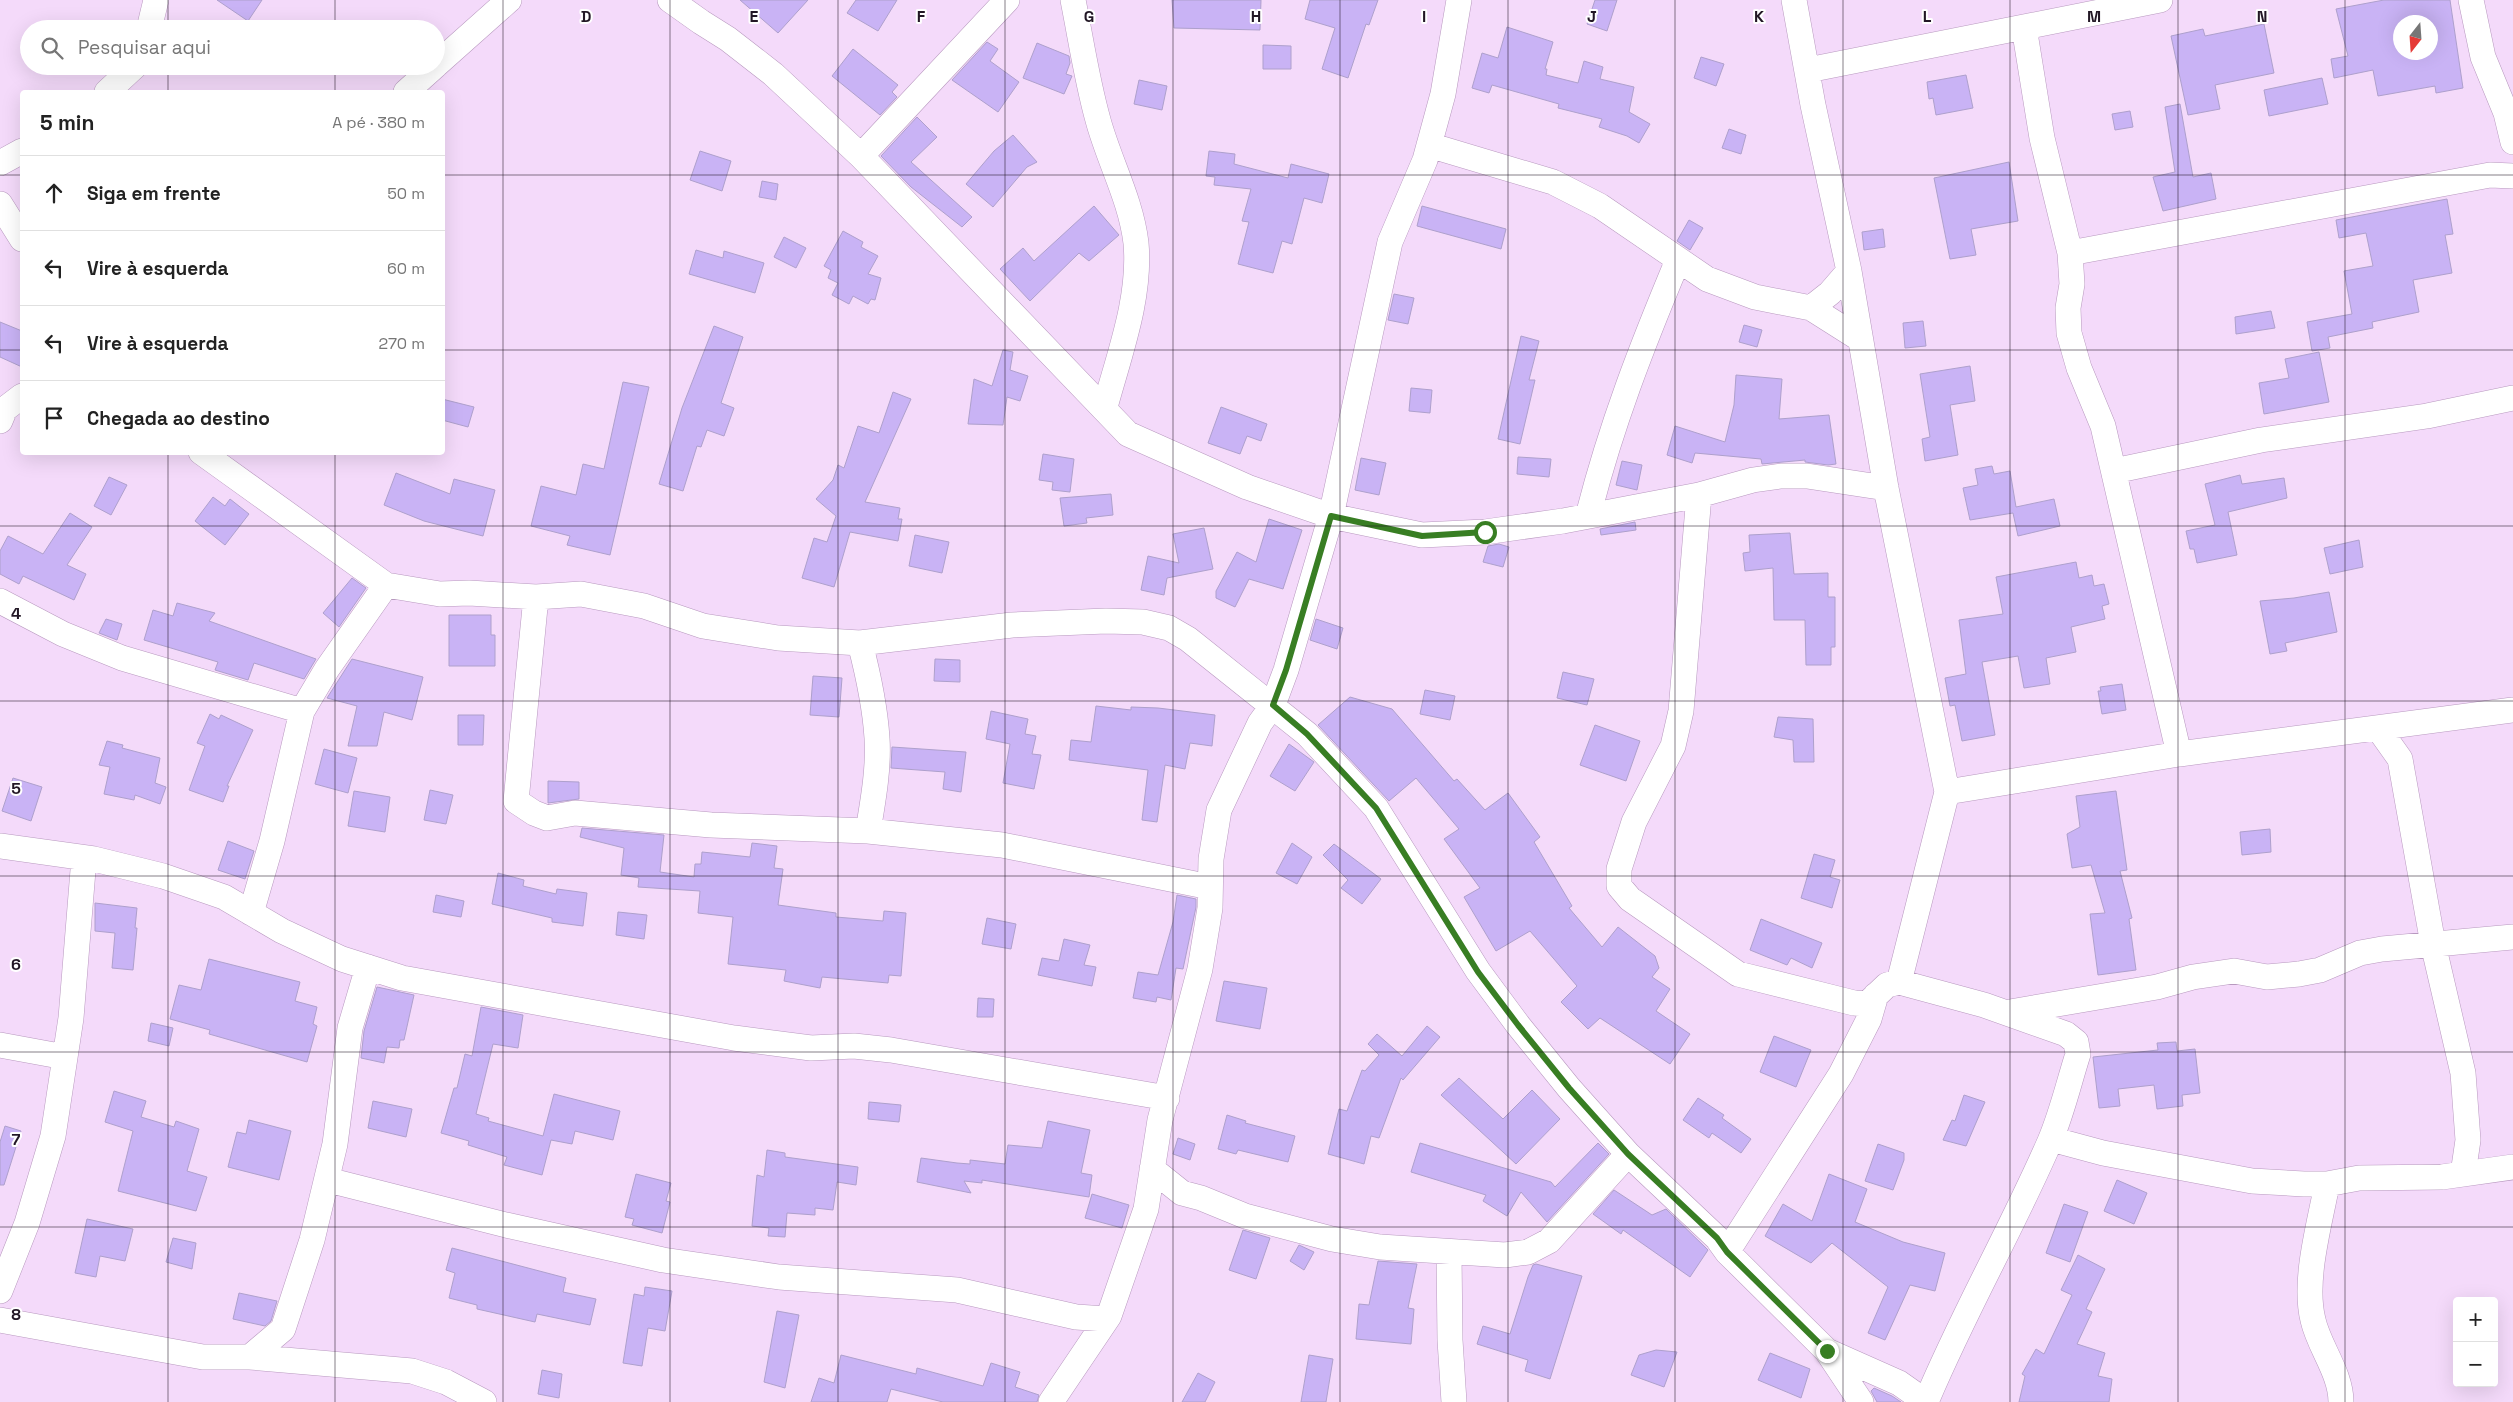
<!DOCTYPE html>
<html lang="pt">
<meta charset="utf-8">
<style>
:root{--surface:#fff;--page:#f2f2f2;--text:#222;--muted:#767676;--line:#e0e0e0}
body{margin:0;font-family:"Space Grotesk",sans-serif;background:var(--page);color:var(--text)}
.controls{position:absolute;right:15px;bottom:15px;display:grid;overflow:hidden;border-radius:5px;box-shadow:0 5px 20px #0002}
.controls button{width:45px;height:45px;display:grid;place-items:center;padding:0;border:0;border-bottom:1px solid var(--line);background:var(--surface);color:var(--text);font:25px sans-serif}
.compass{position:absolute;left:2393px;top:15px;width:45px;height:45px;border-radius:50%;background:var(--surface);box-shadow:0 5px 20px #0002;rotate:197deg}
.stop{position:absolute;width:15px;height:15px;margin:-11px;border:4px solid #387e23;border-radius:50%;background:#fff}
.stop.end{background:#387e23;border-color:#fff;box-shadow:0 1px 5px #0008}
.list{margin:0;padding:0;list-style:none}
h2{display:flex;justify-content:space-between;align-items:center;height:65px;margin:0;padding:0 20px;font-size:21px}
h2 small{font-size:16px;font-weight:400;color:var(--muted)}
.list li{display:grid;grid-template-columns:32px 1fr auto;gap:15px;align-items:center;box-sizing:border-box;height:75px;padding:0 20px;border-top:1px solid var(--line)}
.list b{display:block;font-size:19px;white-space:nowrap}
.list em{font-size:16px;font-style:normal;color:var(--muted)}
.icon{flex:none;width:28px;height:28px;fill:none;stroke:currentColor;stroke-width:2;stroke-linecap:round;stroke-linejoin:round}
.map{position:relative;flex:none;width:2513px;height:1402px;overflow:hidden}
.search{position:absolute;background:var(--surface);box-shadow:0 5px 20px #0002;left:20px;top:20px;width:425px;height:55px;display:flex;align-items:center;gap:12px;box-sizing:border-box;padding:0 18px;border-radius:28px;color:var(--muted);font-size:19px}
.panel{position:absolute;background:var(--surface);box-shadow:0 5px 20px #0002;left:20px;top:90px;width:425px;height:365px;border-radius:5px}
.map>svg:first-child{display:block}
.building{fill:#c9b3f5;stroke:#aea0cc;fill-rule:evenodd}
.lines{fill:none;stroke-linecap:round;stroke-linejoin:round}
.street-casing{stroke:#b899bf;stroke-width:26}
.street{stroke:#fff;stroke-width:25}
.route{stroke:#387e23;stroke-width:6}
.grid{fill:none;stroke:#221725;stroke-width:1;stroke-opacity:0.55}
.grid-label{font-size:16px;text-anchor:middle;font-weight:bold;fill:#221725;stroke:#fff;stroke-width:4;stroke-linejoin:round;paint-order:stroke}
</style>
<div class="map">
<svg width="2513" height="1402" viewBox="0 0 2513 1402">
<rect width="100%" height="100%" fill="#f4dafa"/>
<path class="building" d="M217,0H262L248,21Z
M740,0H808L778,33Z
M856,0H897L878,31L847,13Z
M1172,0H1261L1260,30L1174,28Z
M1310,0H1378L1369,25L1366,24L1348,78L1322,69L1335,28L1305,19Z
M1595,0H1617L1607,31L1587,24Z
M2384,0H2450L2463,88L2436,93L2435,86L2378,96L2373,70L2334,78L2331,59L2348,56L2336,9ZM2400,22H2430V52H2400Z
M2264,24L2274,73L2215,85L2220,109L2188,115L2171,36L2203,29L2205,36Z
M1507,27L1553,42L1545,69H1547L1546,75L1578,83L1584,61L1603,67L1600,79L1634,87L1629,112L1650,124L1639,143L1627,136L1599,127L1602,119L1558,108L1559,104L1492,85L1489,93L1472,88L1482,53L1498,58Z
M987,42L998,49L990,61L1019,82L998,112L952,80Z
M1037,43L1069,56L1070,63L1066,74L1072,76L1064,94L1023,78Z
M1263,45L1291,46V69H1263Z
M853,49L898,85L892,92L897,97L880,115L832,76Z
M1701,57L1724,64L1716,86L1694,78Z
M1966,75L1973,108L1936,115L1933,98L1929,99L1927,82Z
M2322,78L2328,104L2269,116L2264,90Z
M1139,80L1167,86L1162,110L1134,104Z
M2180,104L2193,177L2211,173L2216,199L2163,211L2153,177L2175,172L2165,107Z
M2130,111L2133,127L2115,130L2112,114Z
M917,117L937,137L911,162L972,217L962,227L911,187L881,156Z
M1729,129L1746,135L1741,154L1722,148Z
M1013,135L1037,162L1027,167L993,207L966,184L994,151Z
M700,151L731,161L722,191L690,180Z
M1209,151L1235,154L1234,164L1288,178L1291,164L1329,174L1322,203L1304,198L1292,244L1282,241L1273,273L1238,264L1249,222L1242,221L1251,189L1214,185L1215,177L1206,176Z
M2009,162L2018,221L1971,229L1976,255L1950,259L1934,178Z
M762,181L778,184L776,200L759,197Z
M2447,199L2453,234L2445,235L2452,273L2413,280L2419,312L2372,322L2373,328L2328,337L2330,348L2312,351L2307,322L2352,314L2344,271L2373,266L2366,233L2339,238L2336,220Z
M1094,206L1119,235L1089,261L1079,253L1030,301L1000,269L1023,248L1034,261Z
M1422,206L1506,229L1501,249L1417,226Z
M1689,220L1703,228L1690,250L1677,241Z
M1883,229L1885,247L1864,250L1862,232Z
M843,231L863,242L861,247L878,256L868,274L881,278L875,300L871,299L868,304L853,296L849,304L832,295L838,283L828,278L831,270L824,266Z
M784,237L806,248L796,268L774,257Z
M696,250L723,258L724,251L764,263L755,293L689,274Z
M1394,294L1414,298L1408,324L1388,320Z
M2271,311L2275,328L2236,334L2235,317Z
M1923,321L1926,346L1905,348L1903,323Z
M0,322L22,331V367L0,357Z
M1744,325L1762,330L1757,347L1739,342Z
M714,326L743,337L721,403L734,408L724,436L707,430L701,447L697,446L683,491L659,484L682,408Z
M1521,336L1539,341L1529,380H1535L1520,444L1498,439Z
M1003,350L1013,352L1010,370L1028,376L1020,401L1007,397L1003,425L968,424L974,379L992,386Z
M2319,352L2329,402L2264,414L2259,383L2289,378L2285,359Z
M1970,366L1975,401L1950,405L1958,455L1925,461L1922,439L1930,437L1920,374Z
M1736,375L1782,379L1779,419L1829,415L1836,464L1828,465L1805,462V460L1762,464L1761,459L1695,453L1692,463L1667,455L1675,426L1725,442L1734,405Z
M623,382L649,387L610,555L567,545L570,536L531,526L541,486L576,495L583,464L604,469Z
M1411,388L1432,390L1430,413L1409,411Z
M893,392L911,399L865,502L900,508L898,519H902L898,541L850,532L834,587L802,578L814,538L827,542L836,516L816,499L833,480L838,465L844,468L858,426L879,433Z
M442,399L474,407L468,427L442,420Z
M1221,407L1267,424L1261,441L1247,436L1240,454L1208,443Z
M1043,454L1074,459L1070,492L1052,490L1053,482L1039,480Z
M1518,457L1551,459L1549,477L1517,474Z
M1361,458L1386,463L1379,495L1355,490Z
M1622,461L1642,465L1637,490L1616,485Z
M1992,466L1994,474L2010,471L2016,507L2054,499L2060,526L2018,536L2013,513L1970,520L1963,488L1978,485L1975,469Z
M396,473L450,494L454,479L495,490L483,536L424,521L384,505Z
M2240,475L2242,484L2284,478L2287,498L2228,512L2237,555L2197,563L2194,549H2190L2186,531L2215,525L2205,484Z
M109,477L127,485L111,515L94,506Z
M1111,494L1113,515L1086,518L1087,523L1064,526L1060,498Z
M213,497L225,506L230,499L249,514L225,545L195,521Z
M70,513L92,527L67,565L86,574L74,600L23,576L19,584L0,574V551L8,536L43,554Z
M1269,519L1302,530L1283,589L1249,579L1235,607L1216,598V591L1237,552L1256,562Z
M1635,522L1636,530L1601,535L1600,529Z
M1204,528L1213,569L1167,578L1164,595L1141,590L1148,556L1179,563L1173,534Z
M1790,533L1794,574L1828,573V597H1835V647H1831V665H1806L1805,620H1774L1773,568L1745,571L1743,553L1750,552L1749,535Z
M915,535L949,542L942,573L909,566Z
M2359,540L2363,567L2330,574L2324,548Z
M1499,544L1509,547L1503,567L1483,562L1488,546Z
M2076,562L2079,578L2092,575L2094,586L2104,584L2109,604L2102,606L2105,619L2071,627L2076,652L2046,658L2050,684L2024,688L2018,656L1982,662L1995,735L1962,741L1955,705L1950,706L1945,678L1966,674L1959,620L2003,614L1996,577Z
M352,578L366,588L339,627L323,613Z
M2329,592L2337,632L2285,643L2287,651L2270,654L2260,601L2294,598Z
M177,603L215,613L209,621L316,659L304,679L254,663L248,680L215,670L218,662L144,640L153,610L173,616Z
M449,615H491V635H495V666H449Z
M106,619L122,624L117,640L99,633Z
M1316,619L1343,628L1337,649L1310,640Z
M352,659L423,677L412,720L384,712L377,746H348L357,706L327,698Z
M935,659L960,660V682L934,681Z
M1563,672L1594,679L1587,705L1557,698Z
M813,676L842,678L839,717L810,715Z
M2122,684L2126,710L2102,714L2098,691H2101L2100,687Z
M1425,690L1455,696L1450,720L1420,714Z
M1350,697L1392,709L1454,781L1457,779L1485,810L1508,793L1540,837L1534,842L1572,906L1569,908L1602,947L1618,927L1655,956L1659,968L1652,977L1670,989L1656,1011L1690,1034L1670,1064L1600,1018L1588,1029L1561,1002L1577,986L1530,931L1496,951L1464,897L1480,888L1444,839L1459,829L1416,778L1389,801L1318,725Z
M1096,706L1131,710V707L1158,708L1215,715L1212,746L1190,743L1185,769L1165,765L1157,822L1142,820L1148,770L1069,760L1071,740L1091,742Z
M991,711L1028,719L1025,734L1036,736L1032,754L1041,755L1034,789L1003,783L1010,744L986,739Z
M210,714L219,719L221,715L253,730L227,786H229L223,802L189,790L205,746L197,743Z
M458,715H484L483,745H458Z
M1778,717L1813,719L1814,762H1794L1793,740L1774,737Z
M1595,725L1640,741L1626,781L1580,765Z
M107,741L123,745L122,748L160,758L155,783L166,787L160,804L135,795L134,800L104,794L110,767L99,765Z
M1289,744L1314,762L1295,791L1270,776Z
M892,747L966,752L961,792L943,789L945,772L891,768Z
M324,749L357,758L348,793L315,784Z
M13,778L42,787L31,821L2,811Z
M548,781L579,782V799L548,803Z
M430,790L453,795L446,824L424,820Z
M354,791L390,797L385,832L348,826Z
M2116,791L2127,870L2120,871L2132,918L2129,919L2136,970L2098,975L2090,914L2105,913L2091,865L2072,868L2067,834L2080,827L2076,796Z
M582,828L664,835L660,872L694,877L695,864H701L702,852L750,857L752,843L777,846L774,868L783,869L778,905L836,913V917L883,921L884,911L906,913L901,976L889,975L888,983L822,977L820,988L784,981L786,970L728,964L733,917L698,913L700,891L638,887L639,878L621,875L624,848L580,837Z
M2270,829L2271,852L2242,855L2240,832Z
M228,841L254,851L245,879L218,870Z
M1292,843L1312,857L1297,884L1276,873Z
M1334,844L1381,879L1362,904L1341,888L1348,880L1323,855Z
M1814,854L1835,860L1830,877L1840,880L1832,908L1801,898Z
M498,873L524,880L523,886L556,894L557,889L587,893L583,926L552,922V918L492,904Z
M436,895L464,901L461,917L433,912Z
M1177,895L1196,899V907L1183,969L1176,968L1171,1000L1157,997L1156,1002L1133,998L1138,972L1158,975L1173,922Z
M95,903L137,908L135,928H137L133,970L112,968L115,933L95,931Z
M618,912L647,915L644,939L616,935Z
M987,918L1016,924L1011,949L982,944Z
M1761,919L1822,943L1812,968L1791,958L1787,965L1750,950Z
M1064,939L1090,945L1084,965L1096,967L1092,986L1038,975L1042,958L1059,961Z
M209,959L300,982L295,1001L317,1007L313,1024L317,1026L307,1062L209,1034L210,1030L170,1019L179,985L201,990Z
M1224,981L1267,988L1260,1029L1216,1021Z
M377,987L414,995L404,1040H400L399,1048L387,1047L384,1063L361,1058L364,1031Z
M978,998L994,999L993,1017H977Z
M481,1007L523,1015L518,1048L493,1044L476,1114L489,1118L488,1121L543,1136L554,1094L620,1111L613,1140L575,1131L572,1144L551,1140L542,1175L504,1165L507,1157L468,1145L469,1141L441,1133L454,1088H457L465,1054L472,1056Z
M151,1023L173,1028L169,1046L148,1041Z
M1427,1026L1440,1037L1403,1080L1401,1078L1379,1138L1371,1136L1364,1164L1328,1154L1339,1109L1347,1111L1362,1070L1365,1071L1379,1055L1368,1044L1377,1034L1402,1056Z
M1774,1036L1811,1050L1796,1087L1760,1072Z
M2176,1042L2177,1051L2195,1049L2200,1093L2182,1095L2183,1106L2157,1109L2154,1085L2118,1089L2120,1106L2099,1108L2093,1057L2158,1050L2157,1043Z
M1459,1078L1503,1119L1532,1090L1560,1119L1516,1164L1441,1095Z
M114,1091L146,1101L141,1117L174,1127L176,1121L199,1129L187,1171L207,1177L196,1211L118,1191L133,1131L105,1122Z
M1964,1095L1985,1102L1966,1146L1943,1140L1952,1120L1955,1121Z
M1698,1098L1724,1115L1722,1118L1751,1139L1741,1153L1712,1133L1709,1138L1683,1120Z
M373,1101L412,1109L406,1137L368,1128Z
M869,1102L901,1105L899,1122L868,1119Z
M1227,1115L1246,1121L1245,1123L1295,1136L1288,1162L1238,1150L1236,1154L1218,1149Z
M249,1120L291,1131L279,1180L228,1167L237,1132L246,1134Z
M1048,1121L1090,1130L1081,1173L1092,1175L1089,1197L982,1180V1183L964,1181L971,1193L917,1182L921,1158L957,1163L970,1164V1160L1005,1164L1008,1145L1042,1148Z
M5,1126L21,1131L4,1185H0V1142Z
M1178,1138L1195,1144L1190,1160L1173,1154Z
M1420,1143L1551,1182L1555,1187L1598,1143L1609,1154L1547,1222L1521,1192L1507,1216L1483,1201L1486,1195L1411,1172Z
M1878,1144L1904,1153V1160L1893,1190L1865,1181Z
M767,1150L785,1153V1157L858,1167L856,1185L837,1182L833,1210L815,1208V1215L787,1213L785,1237L768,1236L769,1228L752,1226L757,1175L764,1177Z
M636,1174L671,1183L666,1201L670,1202L662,1233L632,1225L634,1219L625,1217Z
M1829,1174L1867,1189L1855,1222L1903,1242L1945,1253L1935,1291L1910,1285L1885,1340L1868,1333L1888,1287L1832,1243L1811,1263L1765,1236L1783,1204L1812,1221Z
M2117,1180L2147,1193L2134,1224L2104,1211Z
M1614,1190L1652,1215L1666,1209L1706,1248L1708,1250L1690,1277L1623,1230L1621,1234L1593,1214Z
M1092,1194L1129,1205L1122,1228L1085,1218Z
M2064,1204L2088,1212L2070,1262L2046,1253Z
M87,1219L133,1229L125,1261L100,1256L96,1277L75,1273Z
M1243,1230L1270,1238L1256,1279L1229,1270Z
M173,1238L196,1243L192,1269L166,1262Z
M1299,1245L1314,1252L1304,1270L1290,1261Z
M452,1248L566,1278L563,1292L596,1299L590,1325L537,1314L535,1322L477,1309V1305L449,1298L455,1273L446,1270Z
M2078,1255L2105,1269L2086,1309L2092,1312L2077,1344L2105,1353L2098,1376L2112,1379L2109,1402H2019L2025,1376L2022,1374L2036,1349L2044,1354L2072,1295L2061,1290Z
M1378,1261L1417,1264L1408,1308L1414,1309L1411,1344L1356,1339L1359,1304L1369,1305Z
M1536,1264L1582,1276L1550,1379L1525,1371L1528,1360L1477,1344L1483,1326L1510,1334L1528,1277L1533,1265Z
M645,1287L672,1291L665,1331L648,1328L642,1366L623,1363L634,1294L644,1296Z
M239,1293L277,1301L271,1321L265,1326L233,1319Z
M777,1311L799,1315L785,1388L764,1382Z
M1656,1350L1677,1352L1664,1387L1631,1375L1639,1355Z
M1770,1353L1810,1369L1801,1398L1758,1380Z
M841,1355L916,1374L917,1368L983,1386L991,1363L1020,1372L1015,1387L1039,1395L1037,1402H943L891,1389L887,1402H811L819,1378L834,1383Z
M1309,1355L1333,1359L1326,1402H1301Z
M542,1370L562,1374L559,1398L538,1394Z
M1198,1373L1215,1382L1205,1402H1182Z
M1874,1388L1892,1396L1901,1402H1877L1871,1391Z"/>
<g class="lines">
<g class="street-casing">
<path id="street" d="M670,0L701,22L728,39L773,74L861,156L1128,434L1247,487L1331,516L1422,535L1485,532L1563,521L1699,495L1753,480L1781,476H1807L1886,488
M1073,0C1081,40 1087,81 1098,120C1109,161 1131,200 1136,243C1141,298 1119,355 1105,407
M1794,0L1813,105L1849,271L1886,488L1947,792L1899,982L1984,1005L2066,1034L2076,1042L2078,1054C2069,1082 2062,1113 2050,1141C2012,1229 1963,1313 1926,1402
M2471,0L2483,57L2506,113L2513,142
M2024,27L2042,138L2070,253L2072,284L2068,308L2069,333L2079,368L2103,426L2179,754
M149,29L156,0
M436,65L509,0
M1808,70L2160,0
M107,92L135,66
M406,92L435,66
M1429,145L1553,182L1600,206L1707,279L1755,297L1811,308L1860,339
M861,156L1007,0
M0,163L22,151
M0,204L22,239
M2070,253L2490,175L2513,176
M1811,308L1830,293L1849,271
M0,421L5,409L22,396
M201,452L386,585L440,594L469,593L536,597L581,594L644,606L703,626L778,638L860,643L1012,625L1106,621L1143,622L1169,628L1188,639L1307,734L1376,808L1478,971L1518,1025L1569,1088L1628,1154L1717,1238L1727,1252L1827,1351L1861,1402
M2114,471L2261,440L2427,416L2513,398
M1699,495L1681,711L1673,746L1634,822L1619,869V886L1630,899L1738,974L1854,1003L1867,1004L1887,985L1899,982
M1588,516C1611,425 1642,346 1678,260
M536,597L516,801L534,813L547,818L575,813L711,825L868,831L1002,845L1210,887
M0,601L63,634L122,658L302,711
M860,643C868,674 875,706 877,738C879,768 873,801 868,831
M2378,728L2400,759L2433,944L2463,1073L2468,1140L2463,1174
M1947,792L2179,754L2513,710
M0,846L94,859L163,876L224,897L282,931L342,959L402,978L734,1038L811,1048L854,1046L891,1050L1167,1098
M251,913L272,841L302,711L327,669L386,585
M2010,1012L2157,987L2193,977L2234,971L2267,977L2299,974L2320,970L2360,953L2382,949L2513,937
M0,1045L65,1057
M2051,1139L2103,1153L2252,1181L2304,1184H2327L2359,1178L2442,1177L2513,1167
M1152,1169L1182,1193L1201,1198L1245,1216L1332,1239L1380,1247L1505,1255L1528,1252L1549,1241L1628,1154
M328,1180L506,1225L663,1260L779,1277L957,1290L1076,1317L1106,1319
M2327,1184C2320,1223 2303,1280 2313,1320C2319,1347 2341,1373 2341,1402
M1727,1252L1841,1074L1869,1019L1876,995
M1449,1253L1450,1340L1454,1402
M0,1291L27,1223L53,1136L71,1018L84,858
M0,1320L203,1357H250L412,1371L446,1382L484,1402
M1827,1351L1899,1383L1926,1402
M250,1357L283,1329L312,1240L335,1144L350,1028L368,967
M1051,1402L1109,1316L1146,1209L1160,1120L1200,969L1210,908L1211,859L1219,810L1260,723L1273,705L1286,670L1331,516L1390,242L1425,160L1443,94L1459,0"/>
</g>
<use href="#street" class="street"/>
</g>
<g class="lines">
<path class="route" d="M1485,532L1422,536L1331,516L1286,670L1273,705L1307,734L1376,808L1478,972L1518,1025L1569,1088L1628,1154L1717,1238L1727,1252L1827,1351"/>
</g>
<path class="grid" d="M168,0V29M335,0V29M503,0V1402M670,0V1402M838,0V1402M1005,0V1402M1173,0V1402M1340,0V1402M1508,0V1402M1675,0V1402M1843,0V1402M2010,0V1402M2178,0V1402M2345,0V1402M168,66V92M335,66V92M0,175H22M442,175H2513M0,350H22M442,350H2513M168,452V1402M335,452V1402M0,526H2513M0,701H2513M0,876H2513M0,1052H2513M0,1227H2513"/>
<g class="grid-label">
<text x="586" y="22">D</text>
<text x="754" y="22">E</text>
<text x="921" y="22">F</text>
<text x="1089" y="22">G</text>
<text x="1256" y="22">H</text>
<text x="1424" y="22">I</text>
<text x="1592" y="22">J</text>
<text x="1759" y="22">K</text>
<text x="1927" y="22">L</text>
<text x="2094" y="22">M</text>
<text x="2262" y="22">N</text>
<text x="16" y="619">4</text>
<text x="16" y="794">5</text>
<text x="16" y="970">6</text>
<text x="16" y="1145">7</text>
<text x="16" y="1320">8</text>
</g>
</svg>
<div class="controls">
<button>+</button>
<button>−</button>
</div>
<svg class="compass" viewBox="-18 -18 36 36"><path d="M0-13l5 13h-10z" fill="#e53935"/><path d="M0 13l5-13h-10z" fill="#767676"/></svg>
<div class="stop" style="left:1485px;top:532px"></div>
<div class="stop end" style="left:1827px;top:1351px"></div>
<div class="search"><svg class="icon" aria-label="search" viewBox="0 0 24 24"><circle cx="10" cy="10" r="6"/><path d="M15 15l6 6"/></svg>Pesquisar aqui</div>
<section class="panel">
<h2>5 min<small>A pé · 380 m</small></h2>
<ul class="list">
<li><svg class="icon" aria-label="ahead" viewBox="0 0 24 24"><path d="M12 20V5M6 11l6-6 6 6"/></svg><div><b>Siga em frente</b></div><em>50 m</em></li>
<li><svg class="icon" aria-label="left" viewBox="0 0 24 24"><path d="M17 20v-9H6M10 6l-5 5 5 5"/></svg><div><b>Vire à esquerda</b></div><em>60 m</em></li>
<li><svg class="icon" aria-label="left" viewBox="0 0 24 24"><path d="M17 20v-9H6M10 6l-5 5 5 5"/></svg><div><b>Vire à esquerda</b></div><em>270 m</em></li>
<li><svg class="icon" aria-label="arrive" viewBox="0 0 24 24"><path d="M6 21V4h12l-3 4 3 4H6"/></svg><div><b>Chegada ao destino</b></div></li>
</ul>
</section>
</div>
